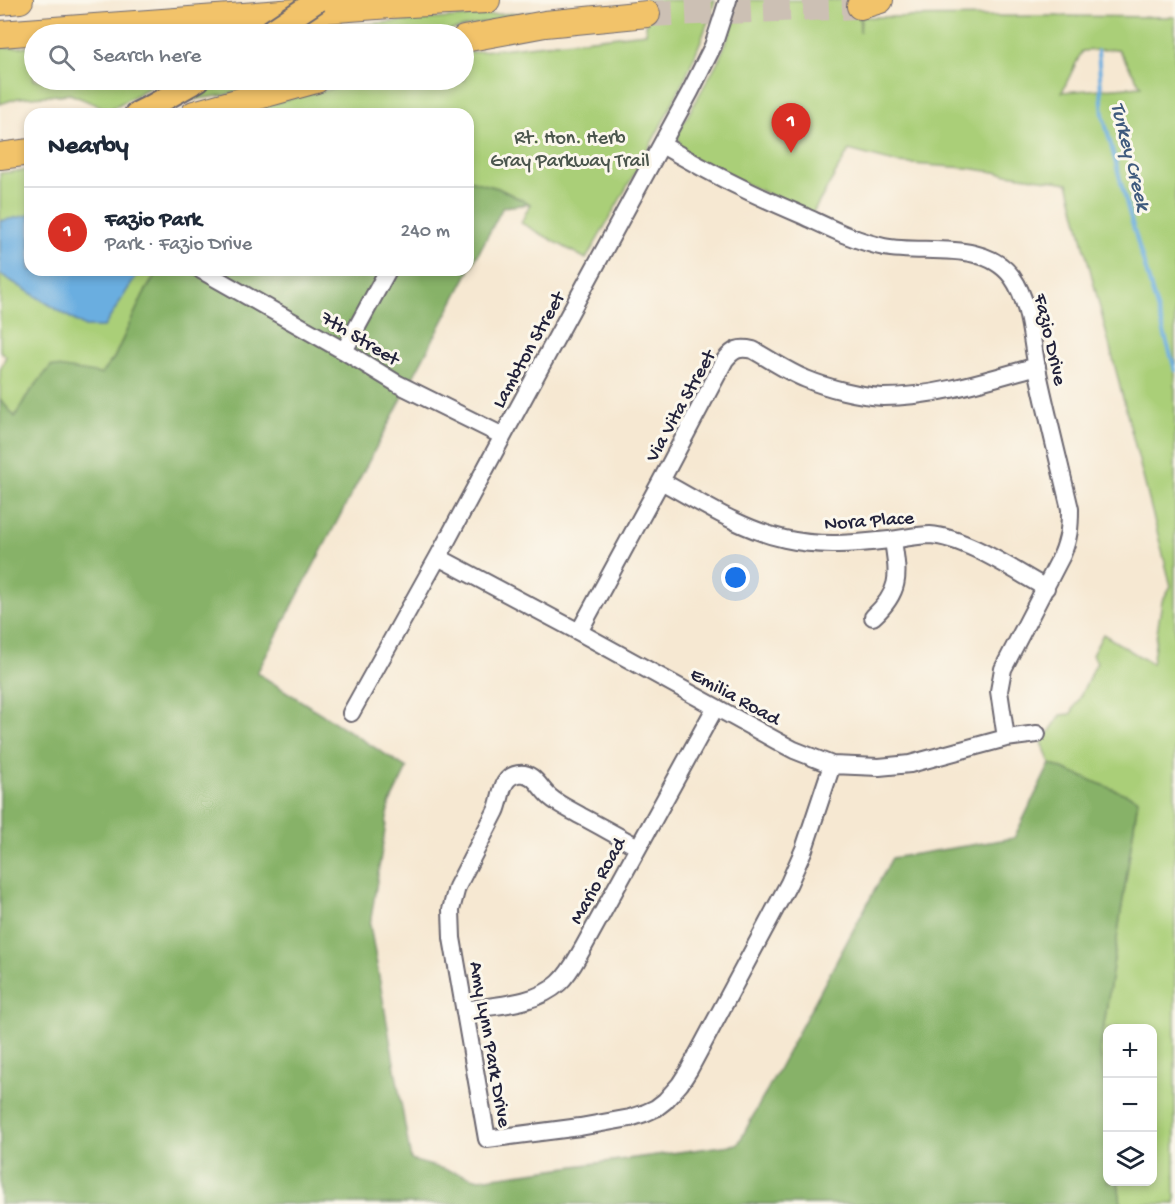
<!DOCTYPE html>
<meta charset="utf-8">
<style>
:root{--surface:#fff;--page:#f2f2f3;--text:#1f2937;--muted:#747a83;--line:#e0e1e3;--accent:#d93025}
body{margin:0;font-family:"Gochi Hand",sans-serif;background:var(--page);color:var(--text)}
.controls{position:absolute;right:18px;bottom:18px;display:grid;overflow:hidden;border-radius:12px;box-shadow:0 3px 9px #0003}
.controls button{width:54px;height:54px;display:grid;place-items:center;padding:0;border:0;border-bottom:2px solid var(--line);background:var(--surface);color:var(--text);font:30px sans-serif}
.you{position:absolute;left:736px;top:578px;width:21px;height:21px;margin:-15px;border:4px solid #fff;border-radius:50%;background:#1a73e8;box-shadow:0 0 0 9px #1a73e833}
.badge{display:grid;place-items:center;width:39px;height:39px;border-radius:50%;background:var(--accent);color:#fff;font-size:20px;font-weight:700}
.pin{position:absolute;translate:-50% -50px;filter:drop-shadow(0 2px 3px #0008)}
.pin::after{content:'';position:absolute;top:32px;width:21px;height:18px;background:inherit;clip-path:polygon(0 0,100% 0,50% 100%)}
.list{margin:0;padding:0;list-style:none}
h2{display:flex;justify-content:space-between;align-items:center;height:78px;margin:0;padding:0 24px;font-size:26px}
h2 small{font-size:20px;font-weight:400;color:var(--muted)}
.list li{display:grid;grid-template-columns:39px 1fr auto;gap:18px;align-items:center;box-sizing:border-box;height:90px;padding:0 24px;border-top:2px solid var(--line)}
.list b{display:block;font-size:22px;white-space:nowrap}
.list p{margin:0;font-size:20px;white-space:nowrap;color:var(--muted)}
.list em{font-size:20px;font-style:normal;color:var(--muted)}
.icon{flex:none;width:33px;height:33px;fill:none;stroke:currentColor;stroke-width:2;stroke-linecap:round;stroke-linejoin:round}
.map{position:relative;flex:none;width:1175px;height:1204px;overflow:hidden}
.search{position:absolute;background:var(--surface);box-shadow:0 3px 9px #0003;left:24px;top:24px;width:450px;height:66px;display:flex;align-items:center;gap:15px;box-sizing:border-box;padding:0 21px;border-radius:33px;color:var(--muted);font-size:22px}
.panel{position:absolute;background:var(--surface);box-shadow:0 3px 9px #0003;left:24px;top:108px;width:450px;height:168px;border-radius:18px}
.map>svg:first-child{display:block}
.green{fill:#aacf78;stroke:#66785a;stroke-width:1.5;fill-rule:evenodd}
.forest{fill:#87b268;stroke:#546a52;stroke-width:1.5}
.water{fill:#6baee0;stroke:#46688e;stroke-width:1.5}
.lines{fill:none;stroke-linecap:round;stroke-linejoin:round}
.stream{stroke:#6baee0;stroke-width:4}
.highway-tunnel{stroke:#ccc0b4;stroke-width:26;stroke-dasharray:26 13;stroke-linecap:butt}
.minor-casing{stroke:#6c6770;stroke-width:20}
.major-casing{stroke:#6c6770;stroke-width:26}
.highway-casing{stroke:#6c6770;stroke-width:28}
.minor{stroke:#fff;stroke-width:16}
.major{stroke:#f2c36a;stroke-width:22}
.highway{stroke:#f2c36a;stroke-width:26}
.major-bridge-casing{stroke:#6c6770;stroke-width:26;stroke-linecap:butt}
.major-bridge{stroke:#f2c36a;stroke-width:22}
.labels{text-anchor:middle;stroke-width:6;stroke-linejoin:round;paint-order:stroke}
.park-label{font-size:20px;fill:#4b564d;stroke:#fbf7ec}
.street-label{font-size:20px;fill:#22223b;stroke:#fbf7ec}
.water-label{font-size:21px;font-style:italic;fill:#3f5a7d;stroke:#fbf7ec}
</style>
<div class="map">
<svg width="1175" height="1204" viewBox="0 0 1175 1204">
<rect width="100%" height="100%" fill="#fbf7ec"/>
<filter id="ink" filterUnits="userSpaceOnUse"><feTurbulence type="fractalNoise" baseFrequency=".0167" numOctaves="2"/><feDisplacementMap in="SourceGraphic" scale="12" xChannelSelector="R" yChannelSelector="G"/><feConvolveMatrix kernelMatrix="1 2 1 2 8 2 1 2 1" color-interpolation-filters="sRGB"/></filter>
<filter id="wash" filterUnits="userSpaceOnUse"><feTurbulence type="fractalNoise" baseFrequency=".008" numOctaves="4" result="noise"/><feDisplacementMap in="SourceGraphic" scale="24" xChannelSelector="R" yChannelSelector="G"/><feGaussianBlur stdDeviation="1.35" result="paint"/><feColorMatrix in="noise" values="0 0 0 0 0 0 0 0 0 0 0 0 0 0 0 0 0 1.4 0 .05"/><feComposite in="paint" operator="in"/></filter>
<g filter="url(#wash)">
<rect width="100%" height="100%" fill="#f6e8d2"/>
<path class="green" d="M646,0H715C699,54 674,102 647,151C627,187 607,223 586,259L521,223L530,204L498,188L468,180V114H234L296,97L370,80H464V53L646,33Z
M740,0H859L860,33L861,17L1046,16L1175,17V1204H1121L1118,1182H1152V1028H1108L1107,1105L1100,1052L1138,800L1050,764L1042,742L1061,715L1071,714L1097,662L1092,655L1103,634L1152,664L1162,601L1171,586L1068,183L967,168L898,163L849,150L812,214L675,152L680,144L677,135L719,59L731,31ZM1118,49L1141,86L1062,92L1082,51Z
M531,12L435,34H290L298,29Z
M34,46V80H163L109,110L70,94L18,98L0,104V48Z
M222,80H278L225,95L190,100Z
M30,170V270H158L143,295L114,358L101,374L26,397L15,417L0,399V370L6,356L0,351V173Z"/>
<path class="forest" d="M468,180L498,188L530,204L503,207L257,673L407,768L389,805L370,925L411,1160L479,1179L738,1144L892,858L1014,838L1050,764L1138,799L1100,1052L1108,1105V1182H1118L1121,1204H0V399L15,417L26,397L51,366L101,374L114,358L143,295L159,270H468Z"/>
<path class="water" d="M30,215V270H140L104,327H85L0,274V221Z"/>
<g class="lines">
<path class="stream" d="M1098,51L1103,115L1128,209L1175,370"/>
</g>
</g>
<g filter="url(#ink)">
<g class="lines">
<path class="highway-tunnel" d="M647,14L860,6"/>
<g class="minor-casing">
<path id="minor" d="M662,145C688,160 715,175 742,188C762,198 783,207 804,216C830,228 855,241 884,247C924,255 984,239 1012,277C1030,302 1031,338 1037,368C1047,415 1059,462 1070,509C1070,527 1069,538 1062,555L1003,669L999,691L1006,738
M201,270L344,351L398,384L503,436
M344,351L388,270
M661,481C700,502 742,530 785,539C820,547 854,544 889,540C902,539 917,535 930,535C965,537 1015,571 1046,588
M438,557L579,632L777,741L794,750L832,765L879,767L910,764L1006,738L1037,734
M873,617C902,590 898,575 893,540
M579,632L661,481L725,360C734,349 739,347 753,350C771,360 788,372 806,379C828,388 859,396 883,397C935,397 987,380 1037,366
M351,713L438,557L503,436L690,92L713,46L728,0
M638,847C619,837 600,826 581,816C571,810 559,805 550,797C540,789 534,771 518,774C500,777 502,798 496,811L457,887L451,910L452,938L487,1139L580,1127L630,1118L645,1113L656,1108L665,1101L680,1084L689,1070L789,883L804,849L832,765
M465,1010C495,1005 535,1005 559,983C570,973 576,960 583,948L715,708"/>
</g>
<g class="major-casing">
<path id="major" d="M136,114L152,106L198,80"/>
</g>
<g class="highway-casing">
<path id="highway" d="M0,2L20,0
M860,6L880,0
M0,34L390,5L487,0
M464,39L545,24L647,14
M194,114L316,80
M0,156L30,152"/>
</g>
<use href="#minor" class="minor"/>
<use href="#major" class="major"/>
<use href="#highway" class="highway"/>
<g class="major-bridge-casing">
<path id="major-bridge" d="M267,34L318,0"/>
</g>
<use href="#major-bridge" class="major-bridge"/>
</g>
</g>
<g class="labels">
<g class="park-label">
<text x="570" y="143">Rt. Hon. Herb<tspan x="570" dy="23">Gray Parkway Trail</tspan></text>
</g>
<g class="street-label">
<text transform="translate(361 337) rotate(31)" y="7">7th Street</text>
<text transform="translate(1052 339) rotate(77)" y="7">Fazio Drive</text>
<text transform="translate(527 349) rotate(-61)" y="7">Lambton Street</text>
<text transform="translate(679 405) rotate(-61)" y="7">Via Vita Street</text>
<text transform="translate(869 519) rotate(-4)" y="7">Nora Place</text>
<text transform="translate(736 695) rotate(29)" y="7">Emilia Road</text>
<text transform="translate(596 880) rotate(-61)" y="7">Mario Road</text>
<text transform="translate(492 1044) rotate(80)" y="7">Amy Lynn Park Drive</text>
</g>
<g class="water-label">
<text transform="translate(1132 156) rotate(76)" y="7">Turkey Creek</text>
</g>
</g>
</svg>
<div class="controls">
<button>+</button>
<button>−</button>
<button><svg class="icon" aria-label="layers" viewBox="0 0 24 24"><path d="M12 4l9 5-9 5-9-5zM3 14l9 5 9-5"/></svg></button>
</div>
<div class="you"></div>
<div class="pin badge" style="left:791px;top:153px">1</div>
<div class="search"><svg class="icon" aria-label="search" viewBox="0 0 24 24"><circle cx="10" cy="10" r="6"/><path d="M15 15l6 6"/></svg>Search here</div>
<section class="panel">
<h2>Nearby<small></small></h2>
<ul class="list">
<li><span class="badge">1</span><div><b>Fazio Park</b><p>Park · Fazio Drive</p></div><em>240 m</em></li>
</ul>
</section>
</div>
